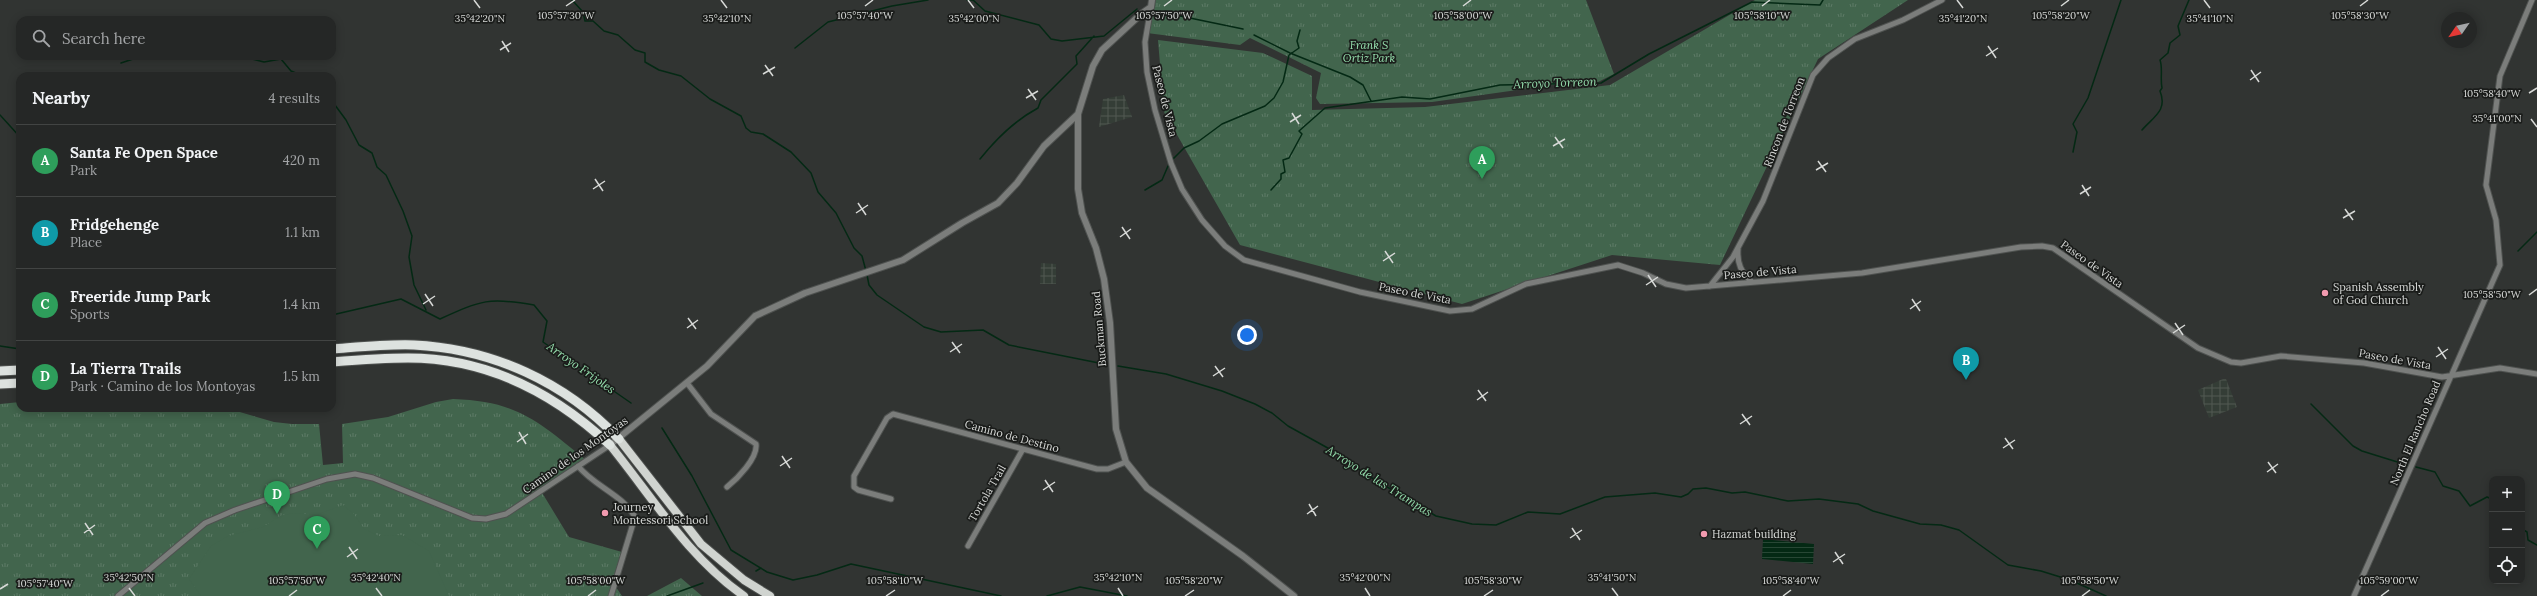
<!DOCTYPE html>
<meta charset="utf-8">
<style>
:root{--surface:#252726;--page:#2d2f2e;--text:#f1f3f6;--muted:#a3a5a7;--line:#424443;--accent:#f29aaf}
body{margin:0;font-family:Lora,serif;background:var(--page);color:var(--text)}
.controls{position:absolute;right:12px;bottom:12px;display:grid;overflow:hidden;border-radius:8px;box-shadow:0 2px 10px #0003}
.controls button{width:36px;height:36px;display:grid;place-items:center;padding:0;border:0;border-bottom:1px solid var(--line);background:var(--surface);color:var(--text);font:20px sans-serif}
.compass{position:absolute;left:2441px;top:12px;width:36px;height:36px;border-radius:50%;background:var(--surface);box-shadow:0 2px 10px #0003;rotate:236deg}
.you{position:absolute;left:1247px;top:335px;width:14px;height:14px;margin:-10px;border:3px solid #fff;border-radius:50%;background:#1a73e8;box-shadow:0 0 0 6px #1a73e833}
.badge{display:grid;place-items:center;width:26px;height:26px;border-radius:50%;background:var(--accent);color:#fff;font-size:13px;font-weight:700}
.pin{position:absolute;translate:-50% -33px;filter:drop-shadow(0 1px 2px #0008)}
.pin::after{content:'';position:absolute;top:21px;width:14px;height:12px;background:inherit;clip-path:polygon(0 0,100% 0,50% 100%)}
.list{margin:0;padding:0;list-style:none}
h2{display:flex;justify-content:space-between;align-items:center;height:52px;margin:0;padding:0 16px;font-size:17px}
h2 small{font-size:13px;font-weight:400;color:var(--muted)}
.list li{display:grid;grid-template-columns:26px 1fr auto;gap:12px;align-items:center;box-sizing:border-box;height:72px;padding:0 16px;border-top:1px solid var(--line)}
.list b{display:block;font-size:15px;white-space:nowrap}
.list p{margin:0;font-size:13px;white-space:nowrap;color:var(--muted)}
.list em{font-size:13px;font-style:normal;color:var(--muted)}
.icon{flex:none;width:22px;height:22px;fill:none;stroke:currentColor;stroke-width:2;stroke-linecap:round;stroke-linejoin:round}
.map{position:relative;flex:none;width:2537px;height:596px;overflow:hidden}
.search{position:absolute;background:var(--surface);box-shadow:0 2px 10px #0003;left:16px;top:16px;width:320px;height:44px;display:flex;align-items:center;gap:10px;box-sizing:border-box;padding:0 14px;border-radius:12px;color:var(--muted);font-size:15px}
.panel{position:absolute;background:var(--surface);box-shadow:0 2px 10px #0003;left:16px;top:72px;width:320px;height:340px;border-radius:12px}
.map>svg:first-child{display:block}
.industrial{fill:url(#industrial-grid)}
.park{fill:url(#park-tufts)}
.garden{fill:#42654d}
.water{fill:url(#water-rules)}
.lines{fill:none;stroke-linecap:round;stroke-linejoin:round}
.stream{stroke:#042914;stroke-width:1.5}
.minor-casing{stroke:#4f5250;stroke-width:7}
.tertiary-casing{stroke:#4f5250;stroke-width:8}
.trunk-casing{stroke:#4f5250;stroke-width:10}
.motorway-casing{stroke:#4f5250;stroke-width:11}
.minor{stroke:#7b7d7b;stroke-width:5}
.tertiary{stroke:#7b7d7b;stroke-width:6}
.trunk{stroke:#d0d4d0;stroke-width:8}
.motorway{stroke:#dde2df;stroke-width:9}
.ticks{fill:none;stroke:#d7d9d7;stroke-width:1.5}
.poi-dot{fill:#f29aaf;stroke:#1a1c1a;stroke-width:1.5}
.labels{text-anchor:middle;stroke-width:3.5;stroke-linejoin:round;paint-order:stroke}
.park-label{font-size:11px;font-style:italic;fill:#96e0ae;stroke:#1a1c1a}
.street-label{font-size:11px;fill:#d7d9d7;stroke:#1a1c1a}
.poi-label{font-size:11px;fill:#d7d9d7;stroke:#1a1c1a;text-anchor:start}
.water-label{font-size:12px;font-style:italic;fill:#94ddac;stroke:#1a1c1a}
.ticks-label{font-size:10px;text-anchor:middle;fill:#d7d9d7;stroke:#1a1c1a;stroke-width:3.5;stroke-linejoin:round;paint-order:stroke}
</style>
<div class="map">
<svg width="2537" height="596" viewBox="0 0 2537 596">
<defs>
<pattern id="industrial-grid" width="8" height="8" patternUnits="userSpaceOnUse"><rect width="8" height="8" fill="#343d36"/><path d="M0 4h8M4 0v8" fill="none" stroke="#515852"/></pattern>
<pattern id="park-tufts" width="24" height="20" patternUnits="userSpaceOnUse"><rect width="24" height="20" fill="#42654d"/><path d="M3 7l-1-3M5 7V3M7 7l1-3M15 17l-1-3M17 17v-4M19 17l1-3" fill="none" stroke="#5d7a66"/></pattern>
<pattern id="water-rules" width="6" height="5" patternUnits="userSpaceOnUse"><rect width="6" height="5" fill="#042914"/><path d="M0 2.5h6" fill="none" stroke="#284735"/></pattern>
</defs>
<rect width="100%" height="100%" fill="#313432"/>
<path class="industrial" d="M1124,95L1132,117L1099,127L1103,99Z
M1041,263L1056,264V284H1040Z
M2223,379H2226L2237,407L2209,418L2198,390Z"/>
<path class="park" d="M1151,0H1586L1614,74L1592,85L1560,84L1432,102L1320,104L1316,98L1321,73L1250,38L1240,45L1147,33Z
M1755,0H1908L1818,59L1720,265L1612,255L1462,304L1240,245L1164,112L1158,40L1263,53L1312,76V110L1425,107L1610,85Z
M453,399C517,401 538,421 586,460L541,491L569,537L622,552L614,584L622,596H0V404L20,402V408H226L274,422L292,424H319L323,465L343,463L342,424L388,417L436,402Z
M681,578L702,596H647Z"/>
<path class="garden" d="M343,505L354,514L364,529L379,536L402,535L429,551L449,596H201L189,579L211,546L228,536L263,527L282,515L297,513L316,515Z"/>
<path class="water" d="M1763,539L1814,544L1813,564L1762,559Z"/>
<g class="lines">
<path class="stream" d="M572,0L583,12L585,21H593L604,31L618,35L635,50L645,53V62L659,70L681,76L710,99L741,116L746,128L751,132L763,134L791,152L811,173L818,192L836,213L854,248L862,256L866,271
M967,0H973L985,11L1039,25L1051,39L1062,41L1104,36L1137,9
M1156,11L1243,29
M1254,35L1290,53L1350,77L1363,85L1371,101
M795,48L828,22L892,6L928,0
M240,56L264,62L281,59L291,71L303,76
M121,63L142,56
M332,101L346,120L359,145L372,153L377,167L386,175L403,211L412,236L409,257L414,285L426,310
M0,115L20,137
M2142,130C2153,117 2168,111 2160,91L2162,88C2160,79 2163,68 2160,60L2168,53L2170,43L2180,35L2178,26L2189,0
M2073,152L2077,132L2073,124L2088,98L2121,0
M980,159C997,138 1014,121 1038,108L1041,100L1077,64L1076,56L1094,36
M1172,160L1184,148L1199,141L1222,124L1265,106L1274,98L1283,82L1289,55L1299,48L1297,41L1300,30
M1145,190L1162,180L1168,166
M1271,190L1281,179V174L1285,172L1283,160L1289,158L1302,134L1299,131L1325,108L1402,97L1430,99L1500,85L1601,83L1649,54L1752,2L1820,5L1823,0
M2518,251L2537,232
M867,275L869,285L877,295L924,327L941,332L983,330L1009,345L1104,364
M332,315L401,299L440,319C482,300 489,297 534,305L547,321L543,342L631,403
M0,346L20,349
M1118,366L1166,374L1222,391L1255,404L1272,413L1288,426L1335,452L1367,475L1436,516L1472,524L1496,525L1528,512L1560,514L1605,497L1655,493L1681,497L1688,494L1693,489L1706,488L1732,493L1745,492L1788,501L1819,499L1858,504L1873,511L1920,524L1941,525L1959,530L2008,565L2041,571L2070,580L2106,596
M2311,404L2353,446L2362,451L2407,465
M662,428L692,476L731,550L767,572L793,580L817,575L851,564L1001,596
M2416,467L2435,472L2443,486L2459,491L2470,506L2487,497L2492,499
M2522,529L2527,532L2528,540L2537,545
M756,571L761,568
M667,596L703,583
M1047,596L1080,587L1127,596"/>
<g class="minor-casing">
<path id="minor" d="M1151,7L1145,42L1147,72L1155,110L1171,163L1182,189L1202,220L1225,246L1244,260L1360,292L1450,311L1472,309L1526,284L1618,265L1643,273L1666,284L1686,288L1862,273L2021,247L2042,246L2053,248L2198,348L2231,362L2241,363L2281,356L2364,363L2442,377L2500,368L2537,374
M1738,249C1737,264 1741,272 1752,282
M1710,286L1733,257L1763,201L1813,75L1828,58L1855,39L1903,20L1942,0
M687,383L711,414L756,444C758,458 737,479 727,487
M578,466C594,486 623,495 635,517L611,596
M891,499L858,490L854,487V476L887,418L893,414L1097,469H1108L1126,462
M968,546L1023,449
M118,596L205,523L235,510L327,479L355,474L373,478L472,518L486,519L506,514L610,445
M2354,596L2500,265L2496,220L2486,185L2500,76L2532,0"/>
</g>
<g class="tertiary-casing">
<path id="tertiary" d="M1152,0L1151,7L1141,14L1102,50L1093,66L1078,114V189L1082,213L1096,248L1104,279L1110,323L1116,429L1126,462L1147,488L1243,556L1294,596
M610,445L707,366L755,316L805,293L903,260L962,223L998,203L1017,183L1044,146L1078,114"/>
</g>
<g class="trunk-casing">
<path id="trunk" d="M619,439L701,544L744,580L770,596
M610,445C653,498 687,556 744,596"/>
</g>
<g class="motorway-casing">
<path id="motorway" d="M332,349C359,347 387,344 414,345C493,349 565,382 619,439
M332,362C357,360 383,358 408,358C487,358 554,393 610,445
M0,371L20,370
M0,384L20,383"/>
</g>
<use href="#minor" class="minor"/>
<use href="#tertiary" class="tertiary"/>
<use href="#trunk" class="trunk"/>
<use href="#motorway" class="motorway"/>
</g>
<path class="ticks" d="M474,0L480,8M721,0L727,8M968,0L974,8M1957,0L1963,8M2204,0L2210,8M566,6L575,0M865,6L873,0M1164,6L1172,0M1463,6L1471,0M1762,6L1770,0M2061,6L2069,0M2360,6L2368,0M502,41L509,52M1988,46L1996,58M500,50L511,43M1986,56L1998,48M765,65L773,76M2251,70L2259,82M763,74L775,67M2250,80L2261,72M1028,89L1036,100M2529,93L2537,88M1026,98L1038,91M1292,113L1299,124M2531,119L2537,127M1290,122L1301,115M1555,137L1563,148M1553,146L1565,139M1818,161L1826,172M1816,170L1828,163M595,179L603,191M2082,185L2089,196M593,189L605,181M2080,194L2091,187M858,203L866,215M2345,209L2353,220M856,213L868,205M2343,218L2355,211M1122,227L1130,239M1120,237L1131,229M1385,251L1393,263M1383,261L1395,253M1648,275L1656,287M1646,285L1658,277M425,294L433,306M2529,295L2537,289M1912,299L1920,311M423,304L435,296M1910,309L1921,301M688,318L696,329M2175,323L2183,335M687,328L698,320M2173,333L2185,325M952,342L960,353M2438,347L2446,359M950,352L962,344M2436,357L2448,349M1215,366L1223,377M1213,376L1225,368M1478,390L1486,401M1477,400L1488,392M1742,414L1750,425M1740,424L1752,416M519,432L526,444M2005,438L2013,449M517,442L528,434M2003,448L2015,440M782,456L790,468M2268,462L2276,473M780,466L792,458M2267,472L2278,464M1045,480L1053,492M1043,490L1055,482M1309,504L1316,516M1307,514L1318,506M85,523L93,535M1572,528L1580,540M84,533L95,525M1570,538L1582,530M349,547L357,559M1835,552L1843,564M347,557L358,549M1833,562L1845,554M129,588L135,596M376,588L382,596M1118,588L1123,596M1365,588L1370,596M1612,588L1618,596M0,589L8,584M289,596L297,590M588,596L596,590M886,596L895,590M1185,596L1194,590M1484,596L1493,590M1783,596L1791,590M2082,596L2090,590M2381,596L2389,590"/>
<g class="poi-dot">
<circle cx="2325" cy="293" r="4"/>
<circle cx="605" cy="513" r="4"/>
<circle cx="1704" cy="534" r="4"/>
</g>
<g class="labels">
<g class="park-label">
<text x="1369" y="49">Frank S<tspan x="1369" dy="13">Ortiz Park</tspan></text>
</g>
<g class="street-label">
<text transform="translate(1165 101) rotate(76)" y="4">Paseo de Vista</text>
<text transform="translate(1784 122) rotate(-69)" y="4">Rincon de Torreon</text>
<text transform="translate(2092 264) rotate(35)" y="4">Paseo de Vista</text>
<text transform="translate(1760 272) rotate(-5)" y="4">Paseo de Vista</text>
<text transform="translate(1415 293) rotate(11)" y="4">Paseo de Vista</text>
<text transform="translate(1099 329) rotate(-95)" y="4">Buckman Road</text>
<text transform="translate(2395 359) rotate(10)" y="4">Paseo de Vista</text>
<text transform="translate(2415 433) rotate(-67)" y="4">North El Rancho Road</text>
<text transform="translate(1012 436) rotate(15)" y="4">Camino de Destino</text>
<text transform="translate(575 455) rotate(-35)" y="4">Camino de los Montoyas</text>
<text transform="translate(987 493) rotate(-60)" y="4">Tortola Trail</text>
</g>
<g class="poi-label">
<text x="2333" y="291">Spanish Assembly<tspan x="2333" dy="13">of God Church</tspan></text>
<text x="613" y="511">Journey<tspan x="613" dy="13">Montessori School</tspan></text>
<text x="1712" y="538">Hazmat building</text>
</g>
<g class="water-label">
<text transform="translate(1555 83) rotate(-2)" y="4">Arroyo Torreon</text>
<text transform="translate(581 368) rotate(35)" y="4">Arroyo Frijoles</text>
<text transform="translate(1379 481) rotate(32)" y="4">Arroyo de las Trampas</text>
</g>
</g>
<g class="ticks-label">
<text x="566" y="19">105°57'30"W</text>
<text x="865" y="19">105°57'40"W</text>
<text x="1164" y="19">105°57'50"W</text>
<text x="1463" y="19">105°58'00"W</text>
<text x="1762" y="19">105°58'10"W</text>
<text x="2061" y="19">105°58'20"W</text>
<text x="2360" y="19">105°58'30"W</text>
<text x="480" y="22">35°42'20"N</text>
<text x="727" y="22">35°42'10"N</text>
<text x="974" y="22">35°42'00"N</text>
<text x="1963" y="22">35°41'20"N</text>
<text x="2210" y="22">35°41'10"N</text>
<text x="2492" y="97">105°58'40"W</text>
<text x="2497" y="122">35°41'00"N</text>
<text x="2492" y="298">105°58'50"W</text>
<text x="129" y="581">35°42'50"N</text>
<text x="376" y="581">35°42'40"N</text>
<text x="1118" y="581">35°42'10"N</text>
<text x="1365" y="581">35°42'00"N</text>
<text x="1612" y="581">35°41'50"N</text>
<text x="297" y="584">105°57'50"W</text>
<text x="596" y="584">105°58'00"W</text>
<text x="895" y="584">105°58'10"W</text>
<text x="1194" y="584">105°58'20"W</text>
<text x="1493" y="584">105°58'30"W</text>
<text x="1791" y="584">105°58'40"W</text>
<text x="2090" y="584">105°58'50"W</text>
<text x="2389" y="584">105°59'00"W</text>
<text x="45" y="587">105°57'40"W</text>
</g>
</svg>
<div class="controls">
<button>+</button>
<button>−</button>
<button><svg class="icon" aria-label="locate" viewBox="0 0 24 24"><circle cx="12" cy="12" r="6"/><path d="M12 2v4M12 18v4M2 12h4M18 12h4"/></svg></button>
</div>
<svg class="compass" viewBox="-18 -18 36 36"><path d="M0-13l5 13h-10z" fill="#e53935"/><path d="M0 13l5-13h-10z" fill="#a3a5a7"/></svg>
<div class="you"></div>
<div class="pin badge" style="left:1482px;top:179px;background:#2e9e5b">A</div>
<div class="pin badge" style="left:1966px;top:380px;background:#0f9aa8">B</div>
<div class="pin badge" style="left:317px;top:549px;background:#2e9e5b">C</div>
<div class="pin badge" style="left:277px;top:514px;background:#2e9e5b">D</div>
<div class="search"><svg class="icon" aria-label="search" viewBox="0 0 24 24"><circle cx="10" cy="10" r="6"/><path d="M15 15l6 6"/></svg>Search here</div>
<section class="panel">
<h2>Nearby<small>4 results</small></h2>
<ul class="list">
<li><span class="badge" style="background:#2e9e5b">A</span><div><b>Santa Fe Open Space</b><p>Park</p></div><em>420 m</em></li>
<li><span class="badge" style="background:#0f9aa8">B</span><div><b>Fridgehenge</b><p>Place</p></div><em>1.1 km</em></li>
<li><span class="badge" style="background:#2e9e5b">C</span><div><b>Freeride Jump Park</b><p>Sports</p></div><em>1.4 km</em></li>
<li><span class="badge" style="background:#2e9e5b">D</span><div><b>La Tierra Trails</b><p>Park · Camino de los Montoyas</p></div><em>1.5 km</em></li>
</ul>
</section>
</div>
